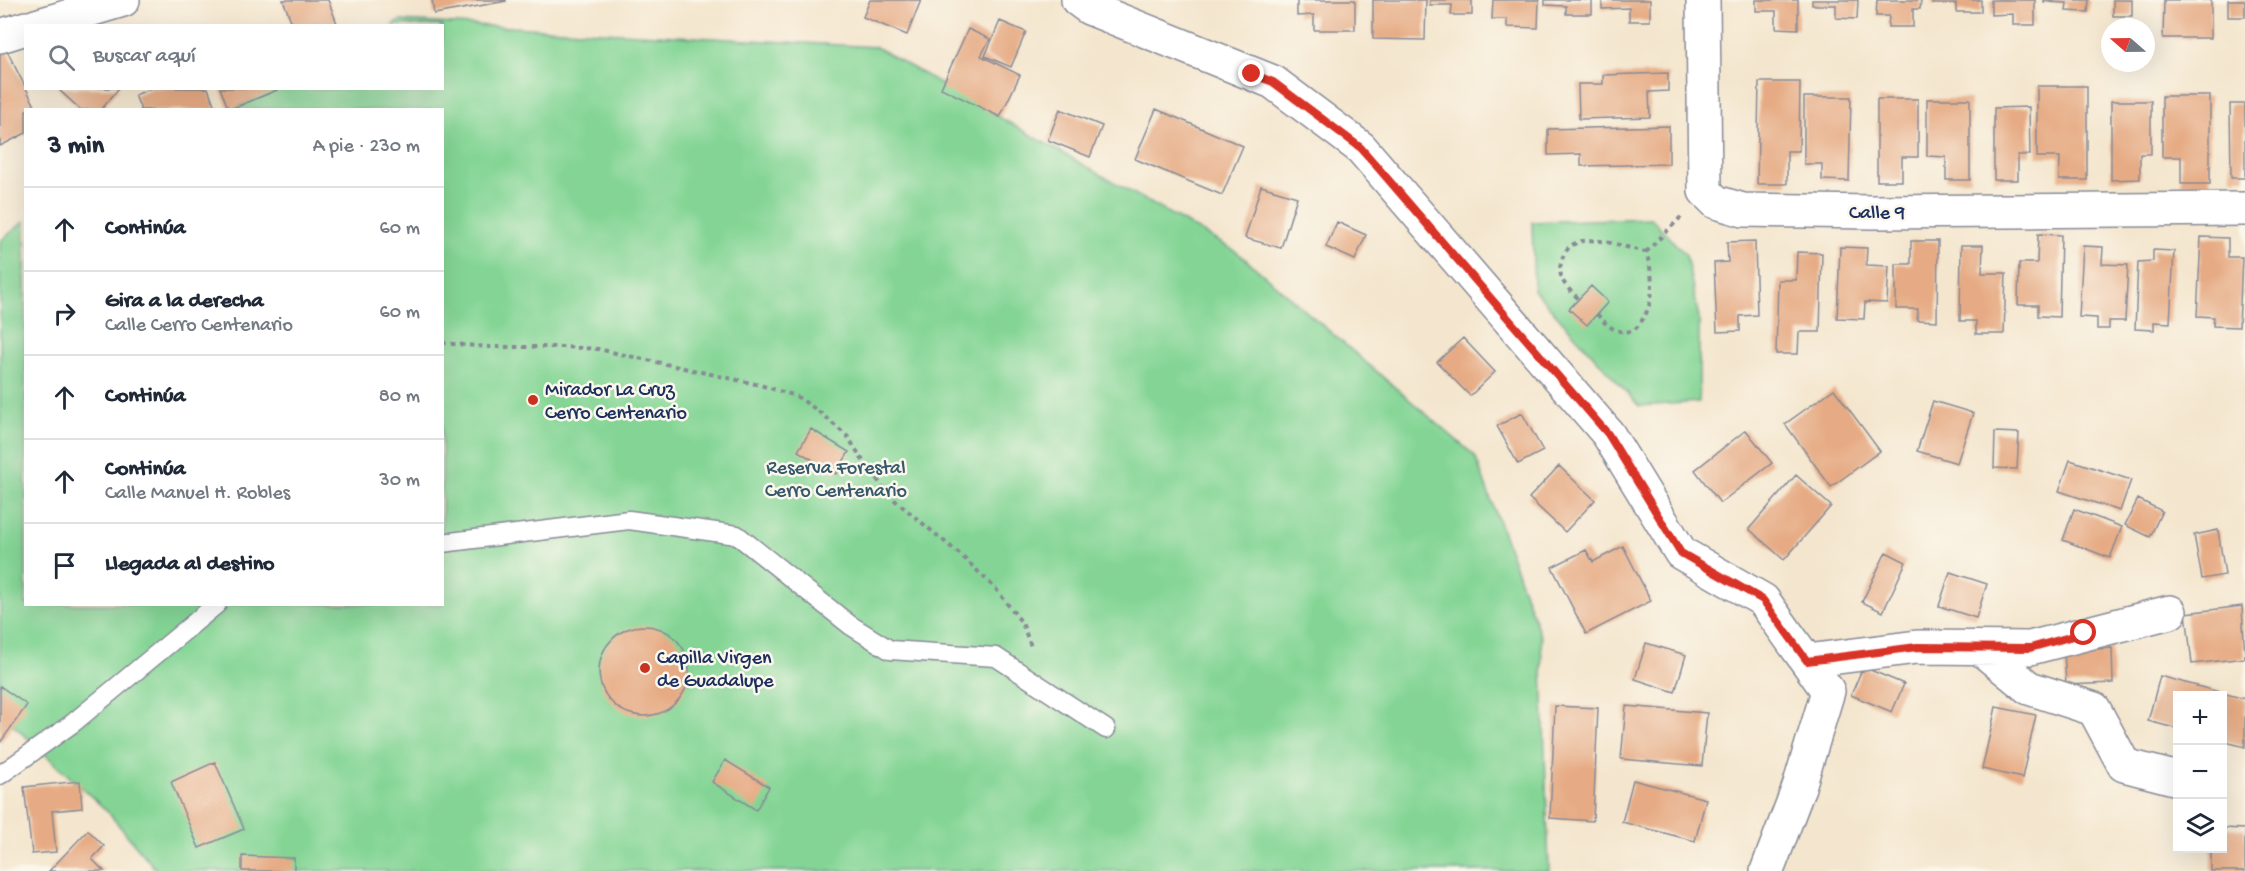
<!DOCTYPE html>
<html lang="es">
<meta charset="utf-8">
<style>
:root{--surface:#fff;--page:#f2f2f3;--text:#1f2937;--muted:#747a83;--line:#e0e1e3}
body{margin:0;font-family:"Gochi Hand",sans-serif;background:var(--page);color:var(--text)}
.controls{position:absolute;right:18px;bottom:18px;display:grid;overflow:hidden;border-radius:0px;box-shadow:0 6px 24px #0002}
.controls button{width:54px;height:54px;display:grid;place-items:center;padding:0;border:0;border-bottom:2px solid var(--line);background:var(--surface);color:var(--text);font:30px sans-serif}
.compass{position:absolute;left:2101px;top:18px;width:54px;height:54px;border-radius:50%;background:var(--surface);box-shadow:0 6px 24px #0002;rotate:290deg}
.stop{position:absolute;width:18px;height:18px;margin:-14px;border:4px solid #d93025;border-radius:50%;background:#fff}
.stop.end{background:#d93025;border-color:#fff;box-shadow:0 2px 6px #0008}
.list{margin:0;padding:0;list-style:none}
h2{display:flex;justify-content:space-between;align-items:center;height:78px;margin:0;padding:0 24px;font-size:26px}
h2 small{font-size:20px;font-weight:400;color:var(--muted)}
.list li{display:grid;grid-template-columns:39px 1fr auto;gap:18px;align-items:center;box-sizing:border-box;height:84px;padding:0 24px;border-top:2px solid var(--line)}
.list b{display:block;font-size:22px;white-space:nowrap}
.list p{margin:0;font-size:20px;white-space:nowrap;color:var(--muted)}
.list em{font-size:20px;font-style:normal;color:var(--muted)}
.icon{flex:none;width:33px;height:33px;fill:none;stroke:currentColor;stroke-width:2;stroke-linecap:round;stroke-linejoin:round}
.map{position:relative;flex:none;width:2245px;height:871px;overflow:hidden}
.search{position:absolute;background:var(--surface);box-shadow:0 6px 24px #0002;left:24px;top:24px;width:420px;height:66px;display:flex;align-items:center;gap:15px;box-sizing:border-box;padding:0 21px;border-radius:0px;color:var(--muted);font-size:22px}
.panel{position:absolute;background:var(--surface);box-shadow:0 6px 24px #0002;left:24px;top:108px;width:420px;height:498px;border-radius:0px}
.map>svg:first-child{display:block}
.green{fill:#84d595;stroke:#50827a;stroke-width:1.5}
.building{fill:#e6ab84}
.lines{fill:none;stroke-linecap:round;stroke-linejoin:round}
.service-casing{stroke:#888a96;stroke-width:21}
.minor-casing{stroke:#888a96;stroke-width:36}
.path{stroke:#888a96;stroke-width:4;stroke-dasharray:4.5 4.5;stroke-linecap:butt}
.service{stroke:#fff;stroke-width:18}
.minor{stroke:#fff;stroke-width:33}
.route{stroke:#d93025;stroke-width:8}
.poi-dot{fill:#c8321e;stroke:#fbf7ec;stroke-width:2}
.labels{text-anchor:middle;stroke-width:5;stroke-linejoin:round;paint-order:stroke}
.street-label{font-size:20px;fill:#1b2f5e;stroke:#fbf7ec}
.poi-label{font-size:20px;fill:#1b2f5e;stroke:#fbf7ec;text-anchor:start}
.park-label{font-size:20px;fill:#35586c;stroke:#fbf7ec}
</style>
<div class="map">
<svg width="2245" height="871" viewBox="0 0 2245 871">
<rect width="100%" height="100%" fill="#fbf7ec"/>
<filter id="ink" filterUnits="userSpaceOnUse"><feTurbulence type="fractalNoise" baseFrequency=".0167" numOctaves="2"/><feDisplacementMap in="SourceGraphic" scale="12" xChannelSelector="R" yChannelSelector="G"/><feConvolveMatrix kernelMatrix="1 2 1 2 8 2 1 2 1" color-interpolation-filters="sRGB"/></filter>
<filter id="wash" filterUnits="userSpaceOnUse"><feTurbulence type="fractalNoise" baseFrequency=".008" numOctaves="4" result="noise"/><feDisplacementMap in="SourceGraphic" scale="24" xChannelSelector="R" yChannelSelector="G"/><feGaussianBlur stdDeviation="1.35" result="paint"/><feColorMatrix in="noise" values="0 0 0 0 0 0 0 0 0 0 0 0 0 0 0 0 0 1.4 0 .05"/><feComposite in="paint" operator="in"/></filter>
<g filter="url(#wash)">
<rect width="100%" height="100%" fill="#f4e6ce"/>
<path class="green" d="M400,21L876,47L1237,252L1475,456L1541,638L1549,871H157L107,811L0,713V241L25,221L26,604H442V110L234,109L274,89L442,88V26L392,25Z
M1651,218L1686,255L1699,318V402L1639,406L1534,290L1532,222Z"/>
<g id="blocks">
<path class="building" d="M283,0H328L338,26H293Z
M432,0H506V1L434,14Z
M870,0H921L907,35L863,17Z
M1297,0H1355V30H1314V15L1297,16Z
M1373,0H1426L1425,40L1373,39Z
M1430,0H1472V15H1451L1452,5H1430Z
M1493,0H1539L1538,28L1507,27V19H1492Z
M1545,0H1592V14H1566V6L1545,5Z
M1602,0H1650V21H1629V8L1602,9Z
M1756,0H1798V29L1776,28V11H1756Z
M1812,0H1858L1857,19L1836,18V5H1812Z
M1877,0H1921L1920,9H1913V27H1888L1889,16H1876Z
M1932,0H1981V12H1956V4H1932Z
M1991,0H2035V25H2013V14L1991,15Z
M2044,0H2089L2088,12L2066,11L2067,3L2044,2Z
M2113,0H2132V16H2113Z
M2164,0H2211V38H2163Z
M2228,0H2245V17H2228Z
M1000,21L1026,32L1011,67L985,56Z
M968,29L990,39L981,56L1020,75L1000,117L941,88Z
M6,49L37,110H26V133L0,146V52Z
M1668,73V91L1649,92L1650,117L1579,119L1578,84H1603V75Z
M1759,82H1800L1799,151H1787V184H1757Z
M2037,86H2087V180H2059L2060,157H2037Z
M57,88H119L101,110H81Z
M153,88H208L216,110H141L135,95Z
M220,88H276L277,90L229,110Z
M2162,96H2210V184H2181V157H2162Z
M1804,97H1851L1849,181L1822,180V164H1804Z
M1877,99H1918V157H1902V181H1877Z
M1927,99H1970V180H1946V157L1927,156Z
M2111,101H2151V154H2140V179L2111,180Z
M2230,104H2245V178H2231Z
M2029,107L2030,155H2018V180H1994V108Z
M1060,109L1102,126L1090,157L1048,140Z
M1156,109L1243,146L1222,195L1135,159Z
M1669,126V164L1581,166V154L1548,155V129Z
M1261,186L1297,197L1281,248L1245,238Z
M1337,222L1366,235L1355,260L1326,247Z
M2038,234L2061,235L2059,317L2038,316V305H2018L2019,263H2037Z
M2201,237L2228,238V257H2242L2239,327L2213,326L2214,317L2197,316Z
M1755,241L1757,315L1740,316V331L1717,332L1714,263L1728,262L1727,242Z
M1911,241H1938L1937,321L1917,320L1918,309H1896V264H1911Z
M1961,245H1983L1982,273H2006L2004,334H1976V321H1960Z
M2083,246L2103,247L2102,264L2128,265L2125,321H2109V329H2097V318L2079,317Z
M1840,247L1867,248L1866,265L1889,266L1887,303L1865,302L1864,319L1837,318Z
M2153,250L2174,251L2170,323L2154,322V330L2135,329L2138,262L2153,261Z
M1797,252L1822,253L1820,332H1799L1798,354H1776L1778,280H1796Z
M1591,286L1608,302L1587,325L1569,309Z
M1463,338L1495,372L1470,396L1437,362Z
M1834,389L1880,451L1831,487L1785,424Z
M1933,401L1973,413L1957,463L1917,451Z
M1522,413L1543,451L1518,464L1497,426Z
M811,429L849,452L836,474L798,451Z
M1746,430L1772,463L1720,503L1695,470Z
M1995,432L2019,433L2017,469L1994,468Z
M2070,460L2131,480L2120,511L2059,491Z
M1559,466L1595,500L1565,532L1529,498Z
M1796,475L1831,506L1784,560L1749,529Z
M2138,499L2162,511L2150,537L2125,525Z
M2074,509L2122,527L2110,558L2063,540Z
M2218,530L2225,575L2202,579L2194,535Z
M1623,546L1651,601L1586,634L1552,567L1586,550L1593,562Z
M1886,552L1906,562L1883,612L1862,602Z
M1950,572L1987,584L1976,618L1939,606Z
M2242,606L2245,658L2192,664L2186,613Z
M599 671a45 45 0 1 1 90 0a45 45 0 1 1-90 0Z
M1646,643L1686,655L1675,692L1635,679Z
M2112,648L2113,683L2066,685L2064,651Z
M1863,667L1904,684L1892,712L1851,695Z
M2160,676L2245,699V747L2222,741V696H2178V729L2148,721Z
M0,686L27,705L0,743Z
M1555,706L1598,708L1593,821L1550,818Z
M1626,706L1707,713L1702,766L1621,759Z
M1996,707L2036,715L2022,778L1982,769Z
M725,760L769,787L756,810L712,782Z
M215,762L244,829L199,848L171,782Z
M1633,780L1706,799L1695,841L1622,822Z
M80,781L82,808L52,811L56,852L32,854L24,787Z
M2222,828L2245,829V871H2211V848H2222Z
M88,830L104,846L92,859L104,871H49Z
M242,856L294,858V871H242Z"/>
</g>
</g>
<g filter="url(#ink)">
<use href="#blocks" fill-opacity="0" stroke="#888a96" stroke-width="1.5"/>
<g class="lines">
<g class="service-casing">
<path id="service" d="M442,543L629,520L737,535L850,625L890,650L996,657L1106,729
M0,775L73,723L217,604"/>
</g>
<g class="minor-casing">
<path id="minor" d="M1078,0L1089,8L1273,82L1361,148L1608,434L1681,553L1763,600L1828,691L1799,787L1767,871
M1703,0L1705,191L1716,202L1743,210L1873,212L2245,209
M36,26L123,0
M0,36L26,28
M1980,648L2029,688L2094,709L2124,765L2178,779
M1807,661L1917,647L2030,648L2170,612"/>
</g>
<path class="path" d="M1646,252L1682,216
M1578,298C1568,289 1557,279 1561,263C1570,223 1620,247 1646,252
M1597,314C1608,327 1616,334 1633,331C1656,309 1655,280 1646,252
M442,343L489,347H563L598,349L760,385L796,396L817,410L848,437L865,464L891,497L963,557L996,589L1022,623L1032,649"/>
<use href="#service" class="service"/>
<use href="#minor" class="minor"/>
</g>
</g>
<g class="lines" filter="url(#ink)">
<path class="route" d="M1252,74L1273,82L1361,148L1608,434L1681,553L1763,600L1807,661L1917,647L2030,648L2084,633"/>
</g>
<g class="poi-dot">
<circle cx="533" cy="400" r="6"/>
<circle cx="645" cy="668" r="6"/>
</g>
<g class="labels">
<g class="street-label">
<text x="1877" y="218">Calle 9</text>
</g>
<g class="poi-label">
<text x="545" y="395">Mirador La Cruz<tspan x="545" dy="23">Cerro Centenario</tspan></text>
<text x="657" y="663">Capilla Virgen<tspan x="657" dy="23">de Guadalupe</tspan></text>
</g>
<g class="park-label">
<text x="836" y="473">Reserva Forestal<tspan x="836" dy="23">Cerro Centenario</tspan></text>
</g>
</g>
</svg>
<div class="controls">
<button>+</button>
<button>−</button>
<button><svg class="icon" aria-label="layers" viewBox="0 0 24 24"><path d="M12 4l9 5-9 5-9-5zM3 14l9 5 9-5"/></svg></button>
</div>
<svg class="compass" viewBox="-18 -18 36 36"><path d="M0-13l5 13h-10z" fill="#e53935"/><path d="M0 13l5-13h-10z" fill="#747a83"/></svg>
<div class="stop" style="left:2084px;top:633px"></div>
<div class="stop end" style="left:1252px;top:74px"></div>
<div class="search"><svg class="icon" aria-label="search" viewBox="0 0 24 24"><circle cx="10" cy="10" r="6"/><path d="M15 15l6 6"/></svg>Buscar aquí</div>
<section class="panel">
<h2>3 min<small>A pie · 230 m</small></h2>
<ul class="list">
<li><svg class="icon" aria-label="ahead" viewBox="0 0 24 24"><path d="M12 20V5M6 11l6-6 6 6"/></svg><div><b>Continúa</b></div><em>60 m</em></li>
<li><svg class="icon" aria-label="right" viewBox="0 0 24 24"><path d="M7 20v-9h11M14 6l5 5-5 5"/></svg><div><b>Gira a la derecha</b><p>Calle Cerro Centenario</p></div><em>60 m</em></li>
<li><svg class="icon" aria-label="ahead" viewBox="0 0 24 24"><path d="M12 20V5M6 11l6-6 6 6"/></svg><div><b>Continúa</b></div><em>80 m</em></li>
<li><svg class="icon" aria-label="ahead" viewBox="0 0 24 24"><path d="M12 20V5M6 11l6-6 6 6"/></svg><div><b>Continúa</b><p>Calle Manuel H. Robles</p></div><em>30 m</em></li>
<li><svg class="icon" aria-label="arrive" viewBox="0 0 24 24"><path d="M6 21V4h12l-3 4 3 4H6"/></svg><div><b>Llegada al destino</b></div></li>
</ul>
</section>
</div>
